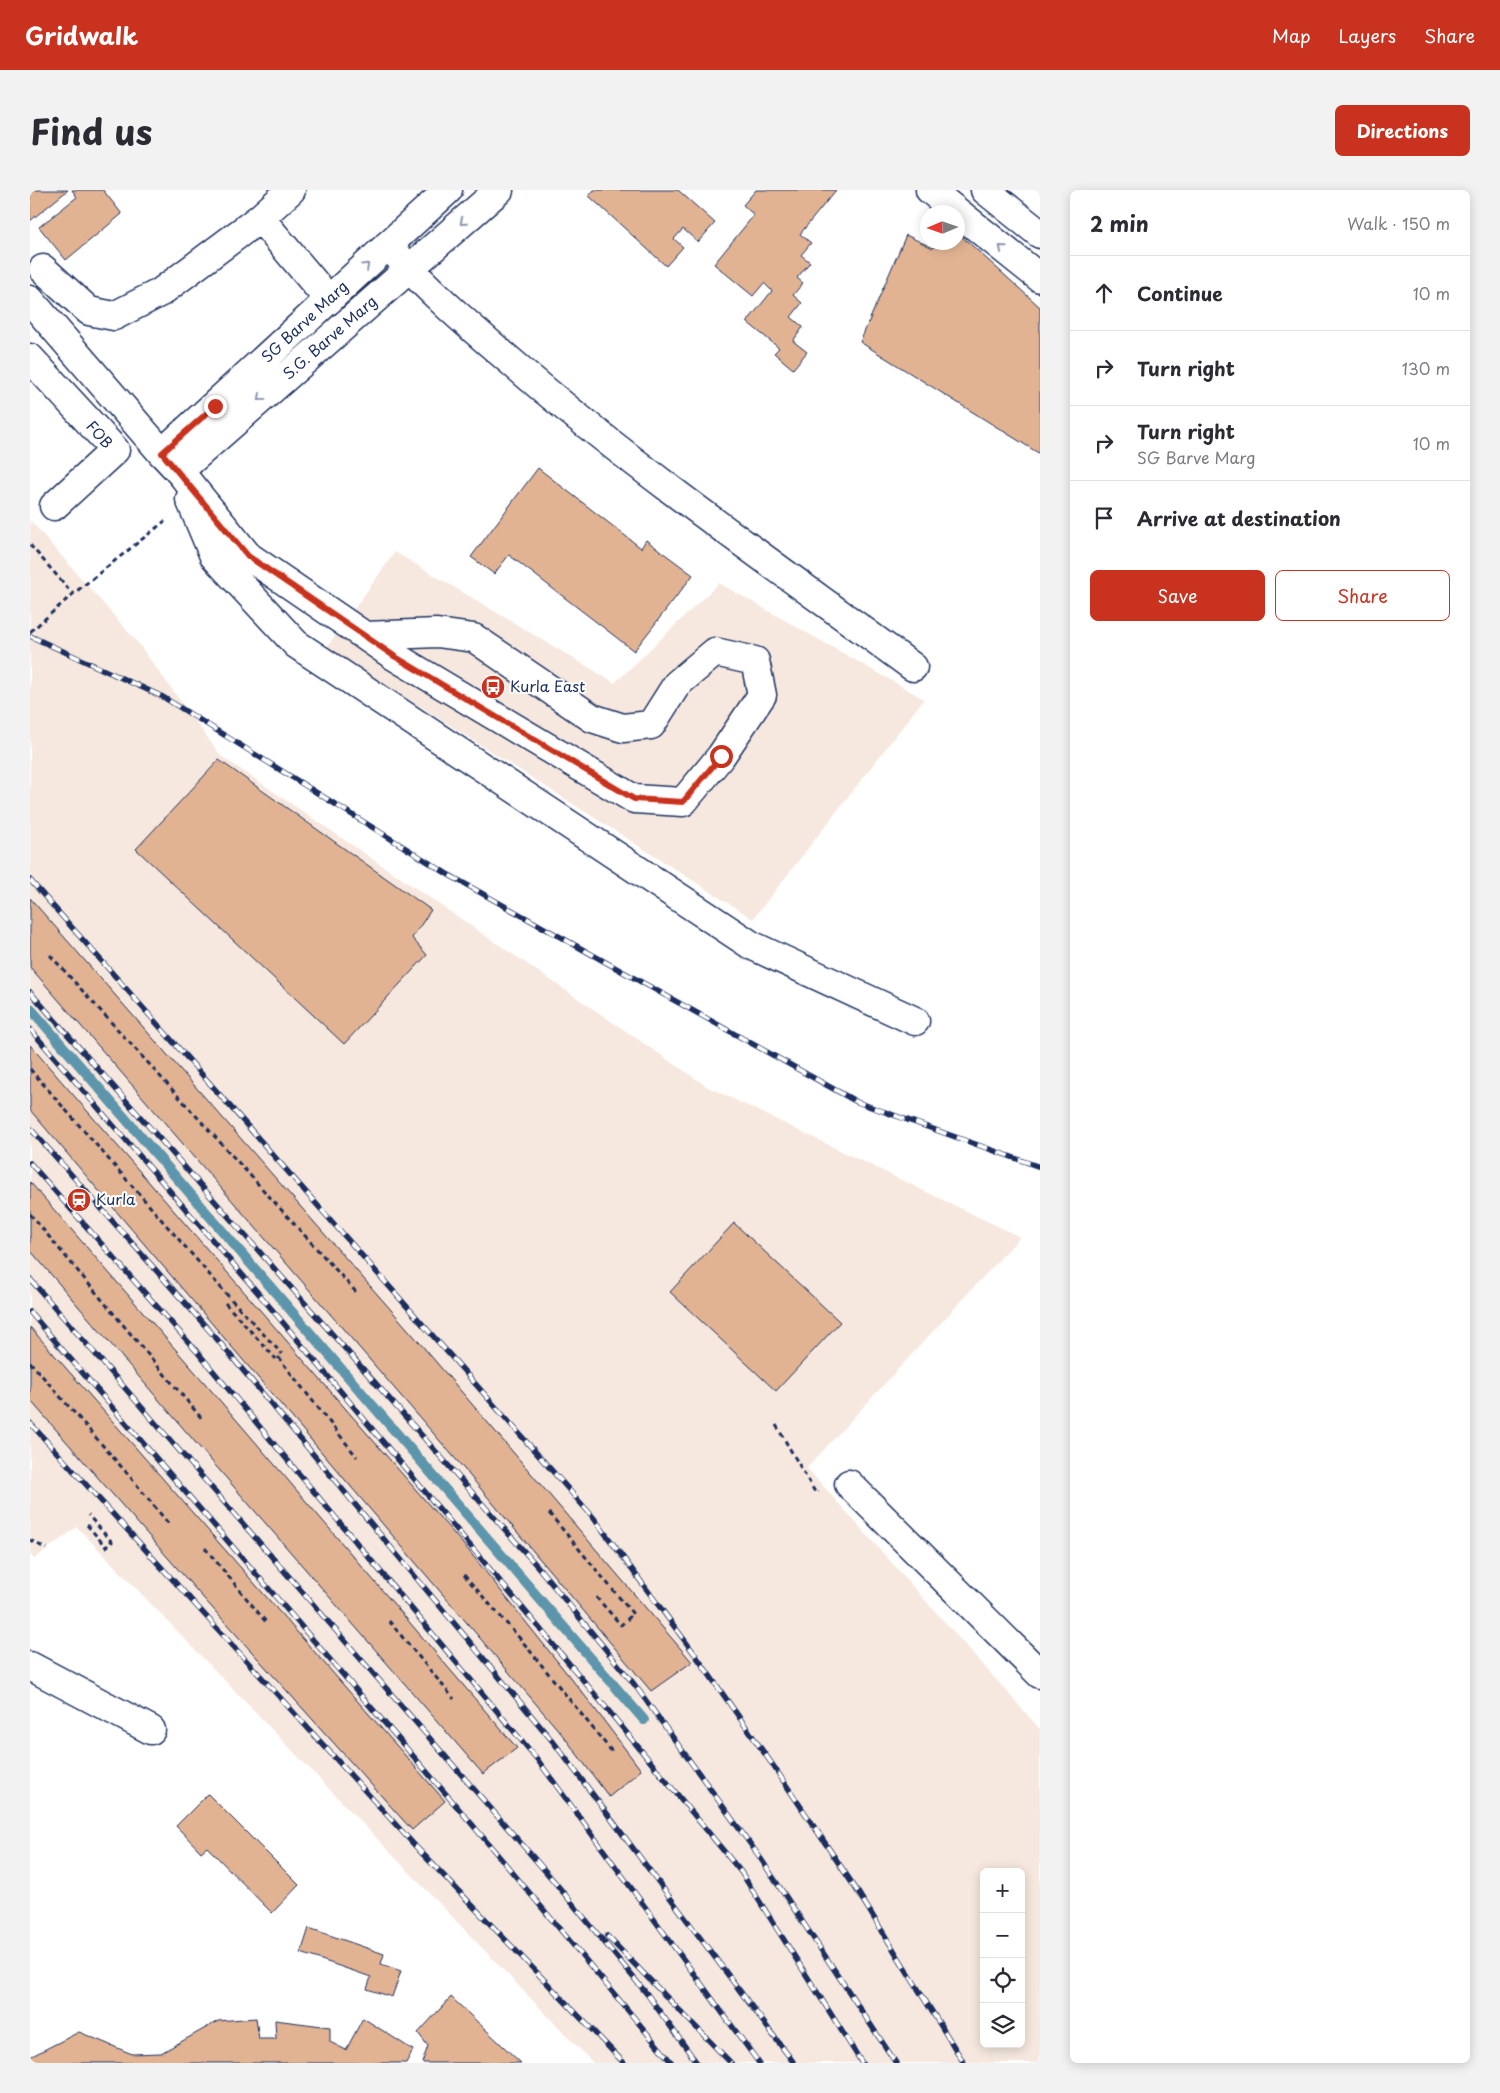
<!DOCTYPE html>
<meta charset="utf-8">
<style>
:root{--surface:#fff;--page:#f2f2f3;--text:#2b2b33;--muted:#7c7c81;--line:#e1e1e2;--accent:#c8321e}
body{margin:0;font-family:"Playpen Sans",sans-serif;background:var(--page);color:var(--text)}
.controls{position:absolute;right:15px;bottom:15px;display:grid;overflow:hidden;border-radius:8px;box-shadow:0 2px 12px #0003}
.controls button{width:45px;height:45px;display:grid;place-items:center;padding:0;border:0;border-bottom:1px solid var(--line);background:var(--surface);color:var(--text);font:25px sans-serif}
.compass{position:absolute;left:890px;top:15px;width:45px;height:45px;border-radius:50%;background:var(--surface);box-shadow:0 2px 12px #0003;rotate:268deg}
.stop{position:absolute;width:15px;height:15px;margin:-11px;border:4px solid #c8321e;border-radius:50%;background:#fff}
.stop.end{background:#c8321e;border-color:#fff;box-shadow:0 1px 5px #0008}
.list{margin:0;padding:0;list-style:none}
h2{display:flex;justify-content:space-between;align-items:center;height:65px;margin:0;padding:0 20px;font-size:21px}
h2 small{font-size:16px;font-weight:400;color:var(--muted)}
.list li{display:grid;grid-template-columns:32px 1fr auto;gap:15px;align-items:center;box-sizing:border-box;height:75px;padding:0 20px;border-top:1px solid var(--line)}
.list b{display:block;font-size:19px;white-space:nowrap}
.list p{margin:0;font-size:16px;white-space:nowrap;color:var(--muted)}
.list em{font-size:16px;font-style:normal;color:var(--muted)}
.actions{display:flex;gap:10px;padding:15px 20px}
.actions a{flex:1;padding:11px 0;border:1px solid var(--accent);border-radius:8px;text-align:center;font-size:18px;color:var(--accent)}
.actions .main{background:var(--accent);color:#fff}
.icon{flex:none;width:28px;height:28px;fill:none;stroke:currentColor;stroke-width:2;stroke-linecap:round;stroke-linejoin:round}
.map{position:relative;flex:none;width:1010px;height:1873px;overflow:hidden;border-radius:8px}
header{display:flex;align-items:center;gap:30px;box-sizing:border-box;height:70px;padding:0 25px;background:var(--accent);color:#fff}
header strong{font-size:24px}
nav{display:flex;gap:28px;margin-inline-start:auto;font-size:18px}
.intro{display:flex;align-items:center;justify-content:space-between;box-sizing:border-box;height:120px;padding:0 30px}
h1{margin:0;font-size:35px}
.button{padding:12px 22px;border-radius:8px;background:var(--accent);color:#fff;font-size:18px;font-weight:700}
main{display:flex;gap:30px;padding:0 30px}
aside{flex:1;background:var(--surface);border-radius:8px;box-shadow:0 2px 12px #0003}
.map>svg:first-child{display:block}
.built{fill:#f6e8de;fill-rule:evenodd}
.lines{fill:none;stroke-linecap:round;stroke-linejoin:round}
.stream{stroke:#5d96ac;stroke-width:10}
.building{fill:#e1b392;stroke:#1b2f5e}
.minor-casing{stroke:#1b2f5e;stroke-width:31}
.major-casing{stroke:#1b2f5e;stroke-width:31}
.path{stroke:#1b2f5e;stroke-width:3;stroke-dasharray:5 4;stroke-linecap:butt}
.minor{stroke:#fff;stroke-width:28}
.major{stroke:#fff;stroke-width:28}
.rail-casing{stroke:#1b2f5e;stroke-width:5.5}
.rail{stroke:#fff;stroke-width:4;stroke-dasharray:11;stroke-linecap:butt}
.oneway{stroke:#8d97ae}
.route{stroke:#c8321e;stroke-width:6}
.labels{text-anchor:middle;stroke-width:4;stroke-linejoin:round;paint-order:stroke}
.street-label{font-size:15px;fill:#1b2f5e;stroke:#fff}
.poi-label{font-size:15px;fill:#1b2f5e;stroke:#fff;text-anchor:start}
</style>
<header>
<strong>Gridwalk</strong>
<nav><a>Map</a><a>Layers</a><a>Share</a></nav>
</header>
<div class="intro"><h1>Find us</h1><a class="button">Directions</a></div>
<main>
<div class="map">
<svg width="1010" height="1873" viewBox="0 0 1010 1873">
<rect width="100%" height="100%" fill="#fff"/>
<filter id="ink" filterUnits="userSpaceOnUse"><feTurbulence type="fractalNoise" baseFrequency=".02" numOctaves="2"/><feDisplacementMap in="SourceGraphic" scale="10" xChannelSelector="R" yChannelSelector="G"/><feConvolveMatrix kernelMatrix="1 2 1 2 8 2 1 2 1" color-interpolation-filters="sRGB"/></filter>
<g filter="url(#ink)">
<path class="built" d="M0,330L107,452L191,566L678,897L990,1047L777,1278L1010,1539V1873H563L47,1337L4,1369L0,1364ZM954,1682H991V1854H954Z
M365,362L585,493L689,393L894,509L723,729L297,457Z"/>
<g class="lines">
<path class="stream" d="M0,818L614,1530"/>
</g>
<path class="building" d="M0,0H38L0,31Z
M42,0H73L92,24L36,70L9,37L47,7Z
M564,0H648L685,33L668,52L653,39L644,49L653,57L636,76L559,6Z
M726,0H806L770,44L781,53L771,65L780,72L767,88L773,93L763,105L772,113L761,127L773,137L763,151L777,162L763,179L744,163L749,158L717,132L742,101L734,93L723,106L684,74L724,25L713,15Z
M928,43L1010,117V264L830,152L876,45L903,58L908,52H928Z
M508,278L611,358L616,350L663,385L604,461L479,365L464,384L441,367Z
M189,570L401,720L382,748L397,765L314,854L106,659Z
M0,708L383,1145L662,1472L621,1501L429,1273L0,777Z
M0,855L439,1361L559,1511L611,1580L579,1607L535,1548L0,920Z
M0,992L186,1206L487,1558L453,1584L165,1252L0,1060Z
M704,1033L810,1132L746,1201L640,1102Z
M0,1137L415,1611L382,1640L167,1401L0,1210Z
M178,1604L269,1695L242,1723L177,1657L171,1662L146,1636Z
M279,1738L354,1764L351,1774L371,1781L362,1807L337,1799L341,1787L271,1763Z
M421,1807L491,1873H392L398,1856L388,1843Z
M226,1828L229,1849H246L245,1830L300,1837V1852L316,1860L333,1828L383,1860L376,1873H0V1867L49,1842L102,1864L131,1863L188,1831Z"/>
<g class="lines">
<g class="minor-casing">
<path id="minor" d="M900,0L1010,88
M955,0L1010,44
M230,28L299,110
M358,55C400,104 450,145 499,187C621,290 754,382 883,477
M13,79L59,121L84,126L131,102L230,28L261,0
M0,110L132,263
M0,168L85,260L24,316
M149,281L218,366L364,466L604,609L653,612L691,566L732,505L725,471L685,462L647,494L621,535L593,538L562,528L444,448L407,443L335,446
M160,309L184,366L266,454L721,755L885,831
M819,1294L1010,1484
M0,1476L121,1540"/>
</g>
<g class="major-casing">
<path id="major" d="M418,0L132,263L149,281L469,0"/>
</g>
<path class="path" d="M0,355L43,404
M0,442L43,404L135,331
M20,765L326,1102
M0,879L199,1107L252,1164
M0,1024L173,1230
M195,1113L246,1169
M248,1167L327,1267
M0,1172L102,1289L138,1333
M746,1235L785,1302L789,1301
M519,1323L603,1424L591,1435L566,1407
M57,1335L76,1357L82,1352L58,1325
M0,1350L17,1359
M175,1358L236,1432
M434,1385L492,1451L583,1563
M359,1431L424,1509"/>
<use href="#minor" class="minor"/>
<use href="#major" class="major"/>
<g class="rail-casing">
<path id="rail" d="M0,446L133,507L419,685L827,912L1010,977
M0,690L563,1327L664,1463L742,1574L826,1699L934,1873
M0,802L508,1377L604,1494L729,1666L866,1873
M0,839L229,1104L568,1508L711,1682L832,1873
M0,938L186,1148L525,1554L764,1873
M0,973L169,1164L507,1569L729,1873
M0,1089L523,1690L617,1804L667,1873
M0,1122L441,1633L642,1873
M0,1233L388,1659L594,1873
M577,1746L701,1873"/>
</g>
<use href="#rail" class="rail"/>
</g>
<defs><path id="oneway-chevron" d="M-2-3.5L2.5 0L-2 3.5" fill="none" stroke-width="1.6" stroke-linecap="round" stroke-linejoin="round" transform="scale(1.25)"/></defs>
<g class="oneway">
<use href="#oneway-chevron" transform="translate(433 32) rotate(139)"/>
<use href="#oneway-chevron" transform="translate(972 58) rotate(-141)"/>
<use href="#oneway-chevron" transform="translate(336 76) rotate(-43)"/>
<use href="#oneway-chevron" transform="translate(231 208) rotate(139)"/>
</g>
</g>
<g class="lines" filter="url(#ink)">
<path class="route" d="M185,216L132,263L218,366L364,466L604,609L653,612L691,566"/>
</g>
<defs>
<g id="bus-disc" transform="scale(1.25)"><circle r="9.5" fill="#c8321e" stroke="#fff"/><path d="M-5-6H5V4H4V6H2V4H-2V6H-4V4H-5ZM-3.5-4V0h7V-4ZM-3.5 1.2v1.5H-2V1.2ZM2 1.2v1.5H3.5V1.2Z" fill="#fff"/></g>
<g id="station-disc" transform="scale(1.25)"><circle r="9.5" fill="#c8321e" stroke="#fff"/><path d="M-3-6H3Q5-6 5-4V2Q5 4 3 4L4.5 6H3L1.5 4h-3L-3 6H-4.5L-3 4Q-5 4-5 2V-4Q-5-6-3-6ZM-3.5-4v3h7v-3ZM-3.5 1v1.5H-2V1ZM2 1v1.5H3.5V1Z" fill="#fff"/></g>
</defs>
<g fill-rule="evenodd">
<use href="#bus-disc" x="463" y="497"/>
<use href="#station-disc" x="49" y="1010"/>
</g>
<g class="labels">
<g class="street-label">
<text transform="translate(275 132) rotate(-43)" y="5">SG Barve Marg</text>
<text transform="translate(300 148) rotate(-41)" y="5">S.G. Barve Marg</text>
<text transform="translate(69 245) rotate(49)" y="5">FOB</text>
</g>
<g class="poi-label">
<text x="480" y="502">Kurla East</text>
<text x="66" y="1015">Kurla</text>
</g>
</g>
</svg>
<div class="controls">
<button>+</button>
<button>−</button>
<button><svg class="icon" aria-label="locate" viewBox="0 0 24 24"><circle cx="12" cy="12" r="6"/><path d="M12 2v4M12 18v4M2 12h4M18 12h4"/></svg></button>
<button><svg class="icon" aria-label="layers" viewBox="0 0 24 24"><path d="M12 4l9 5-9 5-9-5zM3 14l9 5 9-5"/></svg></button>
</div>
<svg class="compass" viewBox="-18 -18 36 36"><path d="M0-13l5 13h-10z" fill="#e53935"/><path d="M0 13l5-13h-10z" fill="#7c7c81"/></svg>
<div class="stop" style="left:691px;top:566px"></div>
<div class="stop end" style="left:185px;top:216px"></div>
</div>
<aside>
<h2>2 min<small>Walk · 150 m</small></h2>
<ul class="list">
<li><svg class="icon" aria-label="ahead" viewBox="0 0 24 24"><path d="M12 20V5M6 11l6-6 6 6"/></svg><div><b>Continue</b></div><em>10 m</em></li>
<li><svg class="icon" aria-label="right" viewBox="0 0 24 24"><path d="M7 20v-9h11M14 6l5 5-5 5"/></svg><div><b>Turn right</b></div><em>130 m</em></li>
<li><svg class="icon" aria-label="right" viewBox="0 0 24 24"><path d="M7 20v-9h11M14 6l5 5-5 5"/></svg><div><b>Turn right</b><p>SG Barve Marg</p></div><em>10 m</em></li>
<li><svg class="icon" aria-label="arrive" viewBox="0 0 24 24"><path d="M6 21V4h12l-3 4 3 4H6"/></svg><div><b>Arrive at destination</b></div></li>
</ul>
<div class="actions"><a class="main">Save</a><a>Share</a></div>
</aside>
</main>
